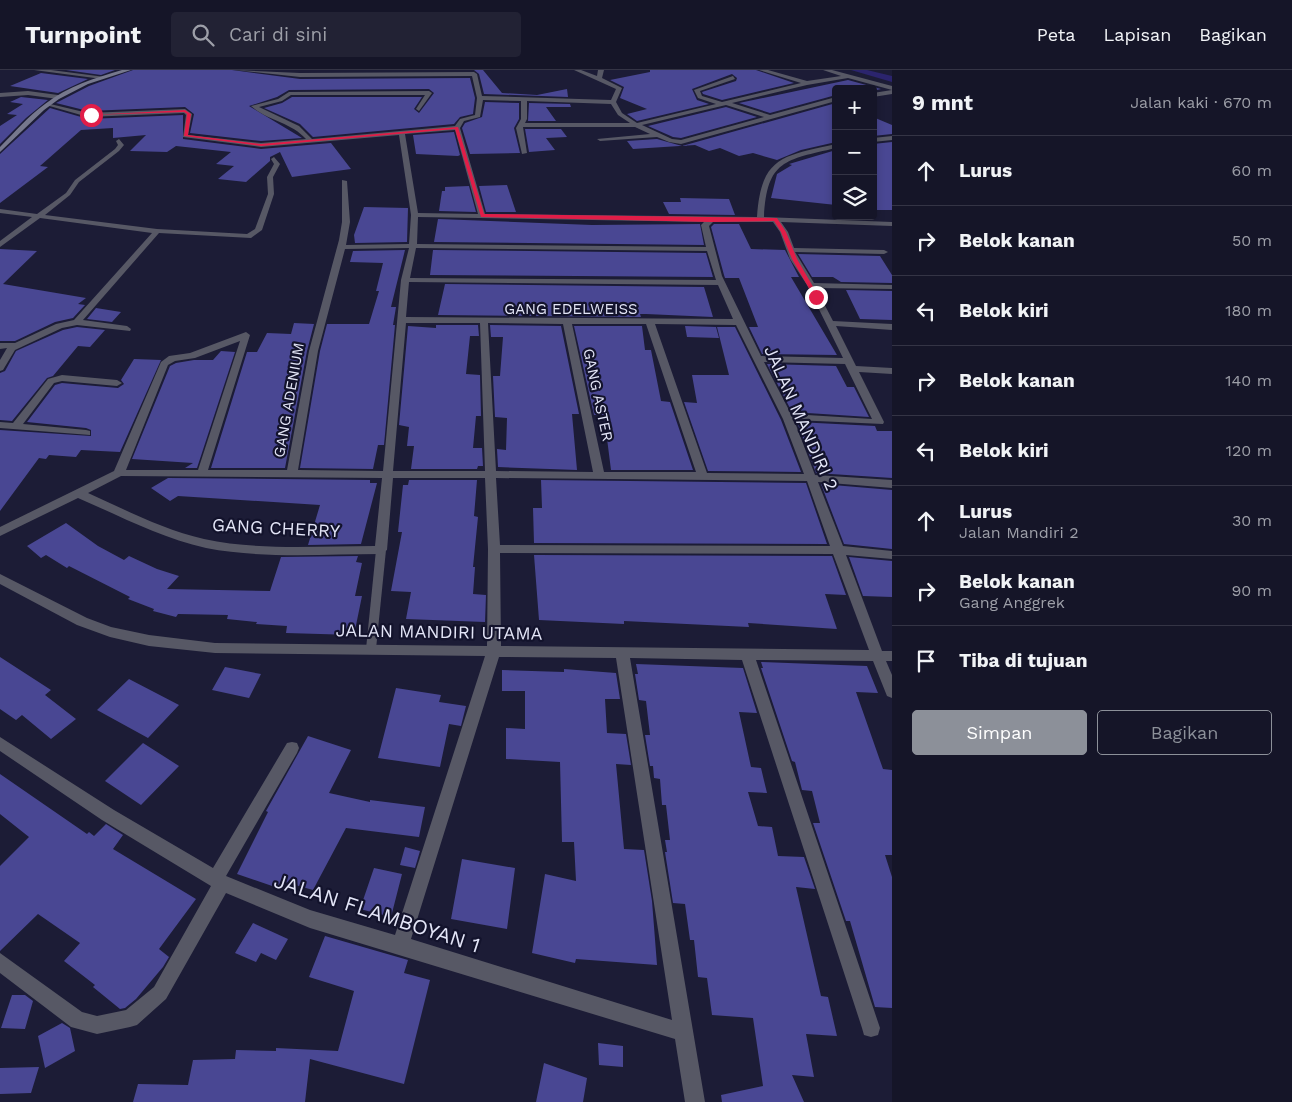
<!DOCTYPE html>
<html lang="id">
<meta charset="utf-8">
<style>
:root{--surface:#151528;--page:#222234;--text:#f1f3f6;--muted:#9d9fa8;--line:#343445;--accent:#8c9099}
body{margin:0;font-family:"Work Sans",sans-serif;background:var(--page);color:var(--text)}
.controls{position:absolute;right:15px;top:15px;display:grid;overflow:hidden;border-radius:5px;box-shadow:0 2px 8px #0003}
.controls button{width:45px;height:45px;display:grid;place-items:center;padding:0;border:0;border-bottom:1px solid var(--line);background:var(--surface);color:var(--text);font:25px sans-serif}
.stop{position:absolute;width:15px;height:15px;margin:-11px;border:4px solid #e11d48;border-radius:50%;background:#fff}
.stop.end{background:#e11d48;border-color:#fff;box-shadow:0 1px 5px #0008}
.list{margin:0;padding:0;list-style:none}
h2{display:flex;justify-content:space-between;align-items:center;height:65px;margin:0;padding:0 20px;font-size:21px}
h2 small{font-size:16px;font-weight:400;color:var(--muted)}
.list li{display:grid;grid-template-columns:32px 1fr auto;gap:15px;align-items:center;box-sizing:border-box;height:70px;padding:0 20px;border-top:1px solid var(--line)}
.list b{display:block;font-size:19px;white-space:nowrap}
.list p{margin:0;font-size:16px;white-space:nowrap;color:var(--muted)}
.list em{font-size:16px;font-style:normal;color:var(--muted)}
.actions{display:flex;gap:10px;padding:15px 20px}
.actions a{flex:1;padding:11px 0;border:1px solid var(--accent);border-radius:5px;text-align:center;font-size:18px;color:var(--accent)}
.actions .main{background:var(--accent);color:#fff}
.icon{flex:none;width:28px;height:28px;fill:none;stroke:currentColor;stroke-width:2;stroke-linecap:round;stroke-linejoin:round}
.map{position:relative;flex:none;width:892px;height:1032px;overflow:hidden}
header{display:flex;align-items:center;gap:30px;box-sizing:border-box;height:70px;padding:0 25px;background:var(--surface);border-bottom:1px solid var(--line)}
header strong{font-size:24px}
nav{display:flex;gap:28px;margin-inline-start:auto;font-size:18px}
.search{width:350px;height:45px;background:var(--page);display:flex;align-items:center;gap:12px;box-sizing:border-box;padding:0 18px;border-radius:5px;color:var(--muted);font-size:19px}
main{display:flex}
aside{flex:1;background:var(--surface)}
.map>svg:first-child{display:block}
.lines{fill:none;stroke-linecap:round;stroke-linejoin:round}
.canal{fill:#2b246d;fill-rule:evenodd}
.building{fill:#494793}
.lane{fill:#575865;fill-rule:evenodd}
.street{fill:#575865;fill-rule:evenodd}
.secondary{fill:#76788d;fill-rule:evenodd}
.route{fill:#e11d48}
.labels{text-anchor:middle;stroke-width:4.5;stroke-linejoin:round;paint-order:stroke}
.far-street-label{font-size:15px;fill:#e3e5f7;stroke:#13132c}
.street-label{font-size:18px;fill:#e3e5f7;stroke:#13132c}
.near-street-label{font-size:21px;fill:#e3e5f7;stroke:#13132c}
</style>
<header>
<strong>Turnpoint</strong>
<div class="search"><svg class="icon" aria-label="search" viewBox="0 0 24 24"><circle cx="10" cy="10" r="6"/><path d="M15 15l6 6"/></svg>Cari di sini</div>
<nav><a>Peta</a><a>Lapisan</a><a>Bagikan</a></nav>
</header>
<main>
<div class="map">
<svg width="892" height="1032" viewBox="0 0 892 1032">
<rect width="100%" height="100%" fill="#1c1c36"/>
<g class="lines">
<path class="canal" d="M851,0H867L892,6V12Z"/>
</g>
<path class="building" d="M66,0H115L101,5Z
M133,0H232L300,9L470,8L475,28L473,44L460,47L454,54L313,67L300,54L264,38L282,33L292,27H422L414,39L419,43L434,23L429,19L289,20L277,27L249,36L302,68L261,71L190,63L194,44L185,37L88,41L56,33L89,16Z
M275,0H483L502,23L537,25L567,19L568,27L484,24L479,4L474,0Z
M650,0H756L794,13L722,30L703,24L702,22L736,11L737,8L732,4L692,19L697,30L709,34L637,51L627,44L647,39L620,28L624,17L610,10L650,2Z
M41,3L88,9L58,23L10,16Z
M848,10L881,19L873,21V19H836V25L770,43L739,33Z
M21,27L48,30L26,48L0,74V56L17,45L7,44L23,34L10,32Z
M485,32L519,33V49L514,58L520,83L470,84L462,58L465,53L482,47Z
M529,33L570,34L571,37H546L556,51H528Z
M836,33V72L801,80L777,90L753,83L739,86L720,78L709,81L695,75L633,79L627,71L657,69L682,76Z
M726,37L757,47L681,68L673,67L648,56Z
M50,38L88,49L183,45V69L261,79L331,73L351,99L292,107L280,82L270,87V91L246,112L218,109L234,96L216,94L231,82L176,76L167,82L130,81L146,65L113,68V58L81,60L40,96L48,97L0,133V84Z
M873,47L892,55V64L873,66Z
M525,59H561L567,67L546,68L555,80L529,82Z
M454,62L460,85L458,86L416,84L413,65Z
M892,72V140H873V74Z
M836,80V135L771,128L777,104L792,95L789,94Z
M507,115L516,142H486L479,116Z
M469,116L476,142L439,141L442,121H445V117Z
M680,128L729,129L735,145L669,144L663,132H681Z
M364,137L408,138L407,172L355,173L354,165Z
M438,149L592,155L700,154L704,175L434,172Z
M714,154H739L751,179L785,180L799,207H791L837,285L762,284L749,257H758L739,208H725L724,205L711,157Z
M0,179L37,181L3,214L86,228L78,234L85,235L73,248L55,252L15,271H0Z
M405,180L391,237H396L393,255H395L384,375H378L373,399L300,398L320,281L327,254H369L379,221H376L383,193L350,192L353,181Z
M433,180L706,183L713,207L430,205Z
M798,184L880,186L892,205V213L841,212L833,207H812Z
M445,214L704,217L713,247L646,244H640L641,247L438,245Z
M846,220L892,221V250L860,249Z
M96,238L121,242L112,252L87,249Z
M294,253L314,254L307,281L285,398H211L247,282H257L267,263L291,264Z
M436,255H478L479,266H470L466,304L480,305L481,346H476L473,378H482L483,396H478L477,399H411L414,376H407L409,357L399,355L408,256L436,258Z
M490,255L561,256L579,344H572L577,400L498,397L497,379L506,380L507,348L495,347L493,306H500L503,267H491Z
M574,256H642L645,280H651L661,331L670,332L693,400H611L604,345H594Z
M685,256L716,257L719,268L687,267Z
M77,257L105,260L90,277L78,276L53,306L47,308L12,351L0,350V303L5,301L16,281L63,260Z
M717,257H735L781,350L801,402L708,401L684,332L697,333L692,305H729Z
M221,281L235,282L197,398H185L193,393L132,389L170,296L176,293L194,290H213Z
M134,289L161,290L120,382L81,380L76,387L49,385L46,389L39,388L0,441V360L91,366V360L86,358L27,352L55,315L62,313L118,318L124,314L121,310Z
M767,294L836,296L847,317H854L869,347L792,342Z
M797,352L875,356L877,361H892V408L816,403Z
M168,408L370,410V413H377L361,474L308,475L320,435L178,426L170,431L151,418Z
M409,410H477L474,446L478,447L473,497H475L473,524L486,525L485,552L406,549L411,522L391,521L402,462H398L403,415H408Z
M541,410L806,413L827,474L534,473L533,438H542Z
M821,414L892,420V479L844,474Z
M66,453L98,476L124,490L129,486L157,499L179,506L167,519L270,521L281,487L358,486L356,492L362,493L355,526H362L354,565L286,563L287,556L256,554L257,552L227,549L228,545L178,544L176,547L153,541L154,539L128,529L130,527L69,496L67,498L46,485L41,488L27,476Z
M534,485L832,486L846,525L825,524L837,559L748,553L749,557L624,551V554L539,550Z
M849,487L892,491V527L863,526Z
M0,587L51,620L45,625L76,649L51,669L22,645L16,650L0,639Z
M761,592L867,596L878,623L856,622L883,699L892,700V785H885L892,807V938L875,937L850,851H846L813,753H820L812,721L802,720L795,692L792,691L761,598H763Z
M636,594L743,598L757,643L739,642L751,697L761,698L767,723L748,722L758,756L772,757L778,786L804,787L815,819L796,817L821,926L828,927L837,966L806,964L814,1007L792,1005L804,1032H722L721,1025L763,1016L753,948L712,945L707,908L698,907L694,870H690L685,834L673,833L665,782H667L665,770H670L666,735H662L660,709L654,708L653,696H650L645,665H650L646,631L639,630L635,604H638Z
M225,597L261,604L249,628L212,620Z
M564,599L616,603L620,629H605L607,663L626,664L631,695L616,694L624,779L644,780L652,831L657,895L576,889L575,893L532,883L545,804L576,811L574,772H562L560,692L506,689V658L525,659V621H502V600L564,602Z
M129,609L179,635L148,668L97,640Z
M396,618L441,625L439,632L466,636L461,656L449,654L440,697L378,688Z
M308,666L351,680L329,723L370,732V730L425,737L419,767L346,758L313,820L281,811L278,818L237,804L268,742L266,741Z
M143,673L179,696L141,735L105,711Z
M0,704L87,764L89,762L94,766L106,754L123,765L113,779L196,829L159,879L169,887L163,897L136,929L125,938L120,939L93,917L95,915L64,891L80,873L38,844L0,881V796L29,767L0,744Z
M405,777L420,781L415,798L400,795Z
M462,789L515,798L507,859L451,849Z
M374,798L402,804L391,847L360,839Z
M253,853L288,869L276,890L261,883L256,892L235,883Z
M325,866L408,890L404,903L430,910L404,1014L310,989L305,1032H133L138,1014L188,1015L193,990L235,989L236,980L276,981V978L338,981L354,921L309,907Z
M12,925H25L33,931L25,959L1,958Z
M62,953L70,958L75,981L45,998L38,966Z
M598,973L623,976V997L599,995Z
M544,993L587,1008L583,1032H536Z
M39,997L31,1023L0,1024V998Z"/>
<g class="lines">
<path class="lane" d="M381,477L386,480L376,579L375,582H367L366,579L376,480Z"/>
<path class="street" d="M34,0H51L105,7L102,9Z
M234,0L300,3L474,2L477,4L482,26L611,30L616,19L574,0H581L597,6L598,0H604L602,8L622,18L616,32L622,43L637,53L716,34L698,28L694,20L733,6L735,9L700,21L702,26L722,32L801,13L759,0H768L807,11L841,6L823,0H832L892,16V20L848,8L807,15L732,33L770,45L836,27V31L681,74L669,72L657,67L600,71L597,69L650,64L635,57H523L527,83L522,84L516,58L521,49V31L483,30L480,47L464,51L460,58L485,144L757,147C761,86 783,86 836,74V78C785,90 767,90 764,147L892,152V156L781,152L788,162L794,178L884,180L888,182L884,184L795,182L814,213L892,215V219L816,218L833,251L892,254V260L836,256L856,296L892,298V304L859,302L884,352L883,354L794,350L815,405L892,410V418L818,412L843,476L892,481V489L846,485L882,581H892V591H886L892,605V628L887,626L873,591L756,590L880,958L878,965L871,967L864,965L862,958L742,590L630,588L705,1032H685L675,969L310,858L226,823L166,929L137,955L130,957L97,964L71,957L0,903V883L82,942L97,946L126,940L154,917L211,816L102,750L0,681V667L114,740L213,798L287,673L292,672L297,673L299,678L297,683L226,806L310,840L395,865L485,586L215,583L149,576L110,567L77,555L0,514V504L87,548L111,557L149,565L215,573L487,576L488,479L485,408H393L387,480L381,484C323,484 263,489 206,478C161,468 120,446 78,428L0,466V457L114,401L161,292L169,286L190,283L246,262L250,265L208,400H287L309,281L339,170L342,152V110L347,111L350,152L346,175L409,174L411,145L399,65L261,77L183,67L186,45L184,43L88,47L46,35V33L88,43L185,39L192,44L188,65L261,73L306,69C291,52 268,51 251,36L278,29L289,22L429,21L432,23L419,41L416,39L425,25H291L282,31L259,37L299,56L312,69L455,56L460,49L475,45L477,28L472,6L300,7ZM527,31L611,34L618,45L630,53H525L527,49ZM726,35L764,47L681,70L672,69L642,55ZM455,60L478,144L418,143L405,64ZM418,147L704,152L701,155L706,177L417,174ZM713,152H773L780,162L790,189L807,215L843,288L761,286L722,206L709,156ZM409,178L401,210L383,401L298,400L318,281L345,179ZM416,178L707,181L716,210L410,208ZM409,212L718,215L733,249L406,247ZM406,253H480L485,401H393ZM488,253L563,254L593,402L496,401ZM572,254H646L696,402H604ZM655,254L736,255L783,349L804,404L707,403ZM240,271L198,400H126L168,295L175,291L195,288ZM764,292L845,294L872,349L791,344ZM121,406L382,408L375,476C319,476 260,481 204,469C164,460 126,440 88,423ZM496,408L807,411L830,476L500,475ZM500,483L833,484L869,580L501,576ZM499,587L616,588L672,950L411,869Z
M892,20V24L873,27V23Z
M28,21L58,25L61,27L58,29L28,25L0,27V23Z
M892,66V70L873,72V68Z
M119,69L124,75L119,81L79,112L70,125L45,145L157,159L247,164L255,159L268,124L267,107L274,94L271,89L274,87L280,94L273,107L274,124L262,160L251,168L159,163L83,250L127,256L131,259L130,261L77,255L62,258L15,280L3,300L0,301V290L7,278L0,279V273H15L56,254L74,250L152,163L40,148L0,177V171L32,147L0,143V139L37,144L66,123L75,110L115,79L118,75L116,71Z
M62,305L117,310L122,313L117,316L62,311L54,313L23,354L86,360L90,361V365L0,358V352L13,353L48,309Z"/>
<path class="secondary" d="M122,0H131L88,14L59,29L44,40L0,82V77C15,62 28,46 45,34C68,16 95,8 122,0Z"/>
</g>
<path class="route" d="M185,40L191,44L188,65L261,74L458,57L484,144L777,148L786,162L797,189L819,227H814L792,189L781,162L774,151L711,152L481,147L455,59L261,76L184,66L187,44L184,42L89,45Z"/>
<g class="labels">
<g class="far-street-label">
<text x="571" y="244">GANG EDELWEISS</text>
<text transform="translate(598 325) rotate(78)" y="5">GANG ASTER</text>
<text transform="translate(289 330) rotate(-80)" y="5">GANG ADENIUM</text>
</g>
<g class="street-label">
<text transform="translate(801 348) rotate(66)" y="6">JALAN MANDIRI 2</text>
<text transform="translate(276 458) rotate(3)" y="6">GANG CHERRY</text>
<text transform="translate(439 562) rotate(1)" y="6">JALAN MANDIRI UTAMA</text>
</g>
<g class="near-street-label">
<text transform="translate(377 843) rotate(18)" y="7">JALAN FLAMBOYAN 1</text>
</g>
</g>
</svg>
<div class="controls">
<button>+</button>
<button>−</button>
<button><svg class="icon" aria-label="layers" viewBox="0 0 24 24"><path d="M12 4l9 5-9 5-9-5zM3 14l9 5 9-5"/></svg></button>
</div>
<div class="stop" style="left:91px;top:45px"></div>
<div class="stop end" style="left:816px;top:227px"></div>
</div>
<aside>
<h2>9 mnt<small>Jalan kaki · 670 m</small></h2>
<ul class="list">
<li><svg class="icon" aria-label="ahead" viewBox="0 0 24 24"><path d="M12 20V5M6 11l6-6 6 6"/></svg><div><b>Lurus</b></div><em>60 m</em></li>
<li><svg class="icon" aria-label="right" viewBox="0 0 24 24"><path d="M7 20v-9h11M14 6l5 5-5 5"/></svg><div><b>Belok kanan</b></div><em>50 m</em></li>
<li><svg class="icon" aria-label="left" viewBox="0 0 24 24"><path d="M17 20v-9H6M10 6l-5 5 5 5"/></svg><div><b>Belok kiri</b></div><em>180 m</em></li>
<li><svg class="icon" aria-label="right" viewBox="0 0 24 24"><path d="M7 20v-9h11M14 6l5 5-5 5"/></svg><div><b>Belok kanan</b></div><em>140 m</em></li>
<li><svg class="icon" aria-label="left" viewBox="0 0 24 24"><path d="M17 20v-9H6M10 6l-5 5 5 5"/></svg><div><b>Belok kiri</b></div><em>120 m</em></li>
<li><svg class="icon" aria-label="ahead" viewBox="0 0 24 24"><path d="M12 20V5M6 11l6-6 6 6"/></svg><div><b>Lurus</b><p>Jalan Mandiri 2</p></div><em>30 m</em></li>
<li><svg class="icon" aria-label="right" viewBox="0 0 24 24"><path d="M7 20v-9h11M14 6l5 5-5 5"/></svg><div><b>Belok kanan</b><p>Gang Anggrek</p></div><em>90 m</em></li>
<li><svg class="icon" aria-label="arrive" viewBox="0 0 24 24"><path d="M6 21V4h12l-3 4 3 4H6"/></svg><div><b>Tiba di tujuan</b></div></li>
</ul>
<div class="actions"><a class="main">Simpan</a><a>Bagikan</a></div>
</aside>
</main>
